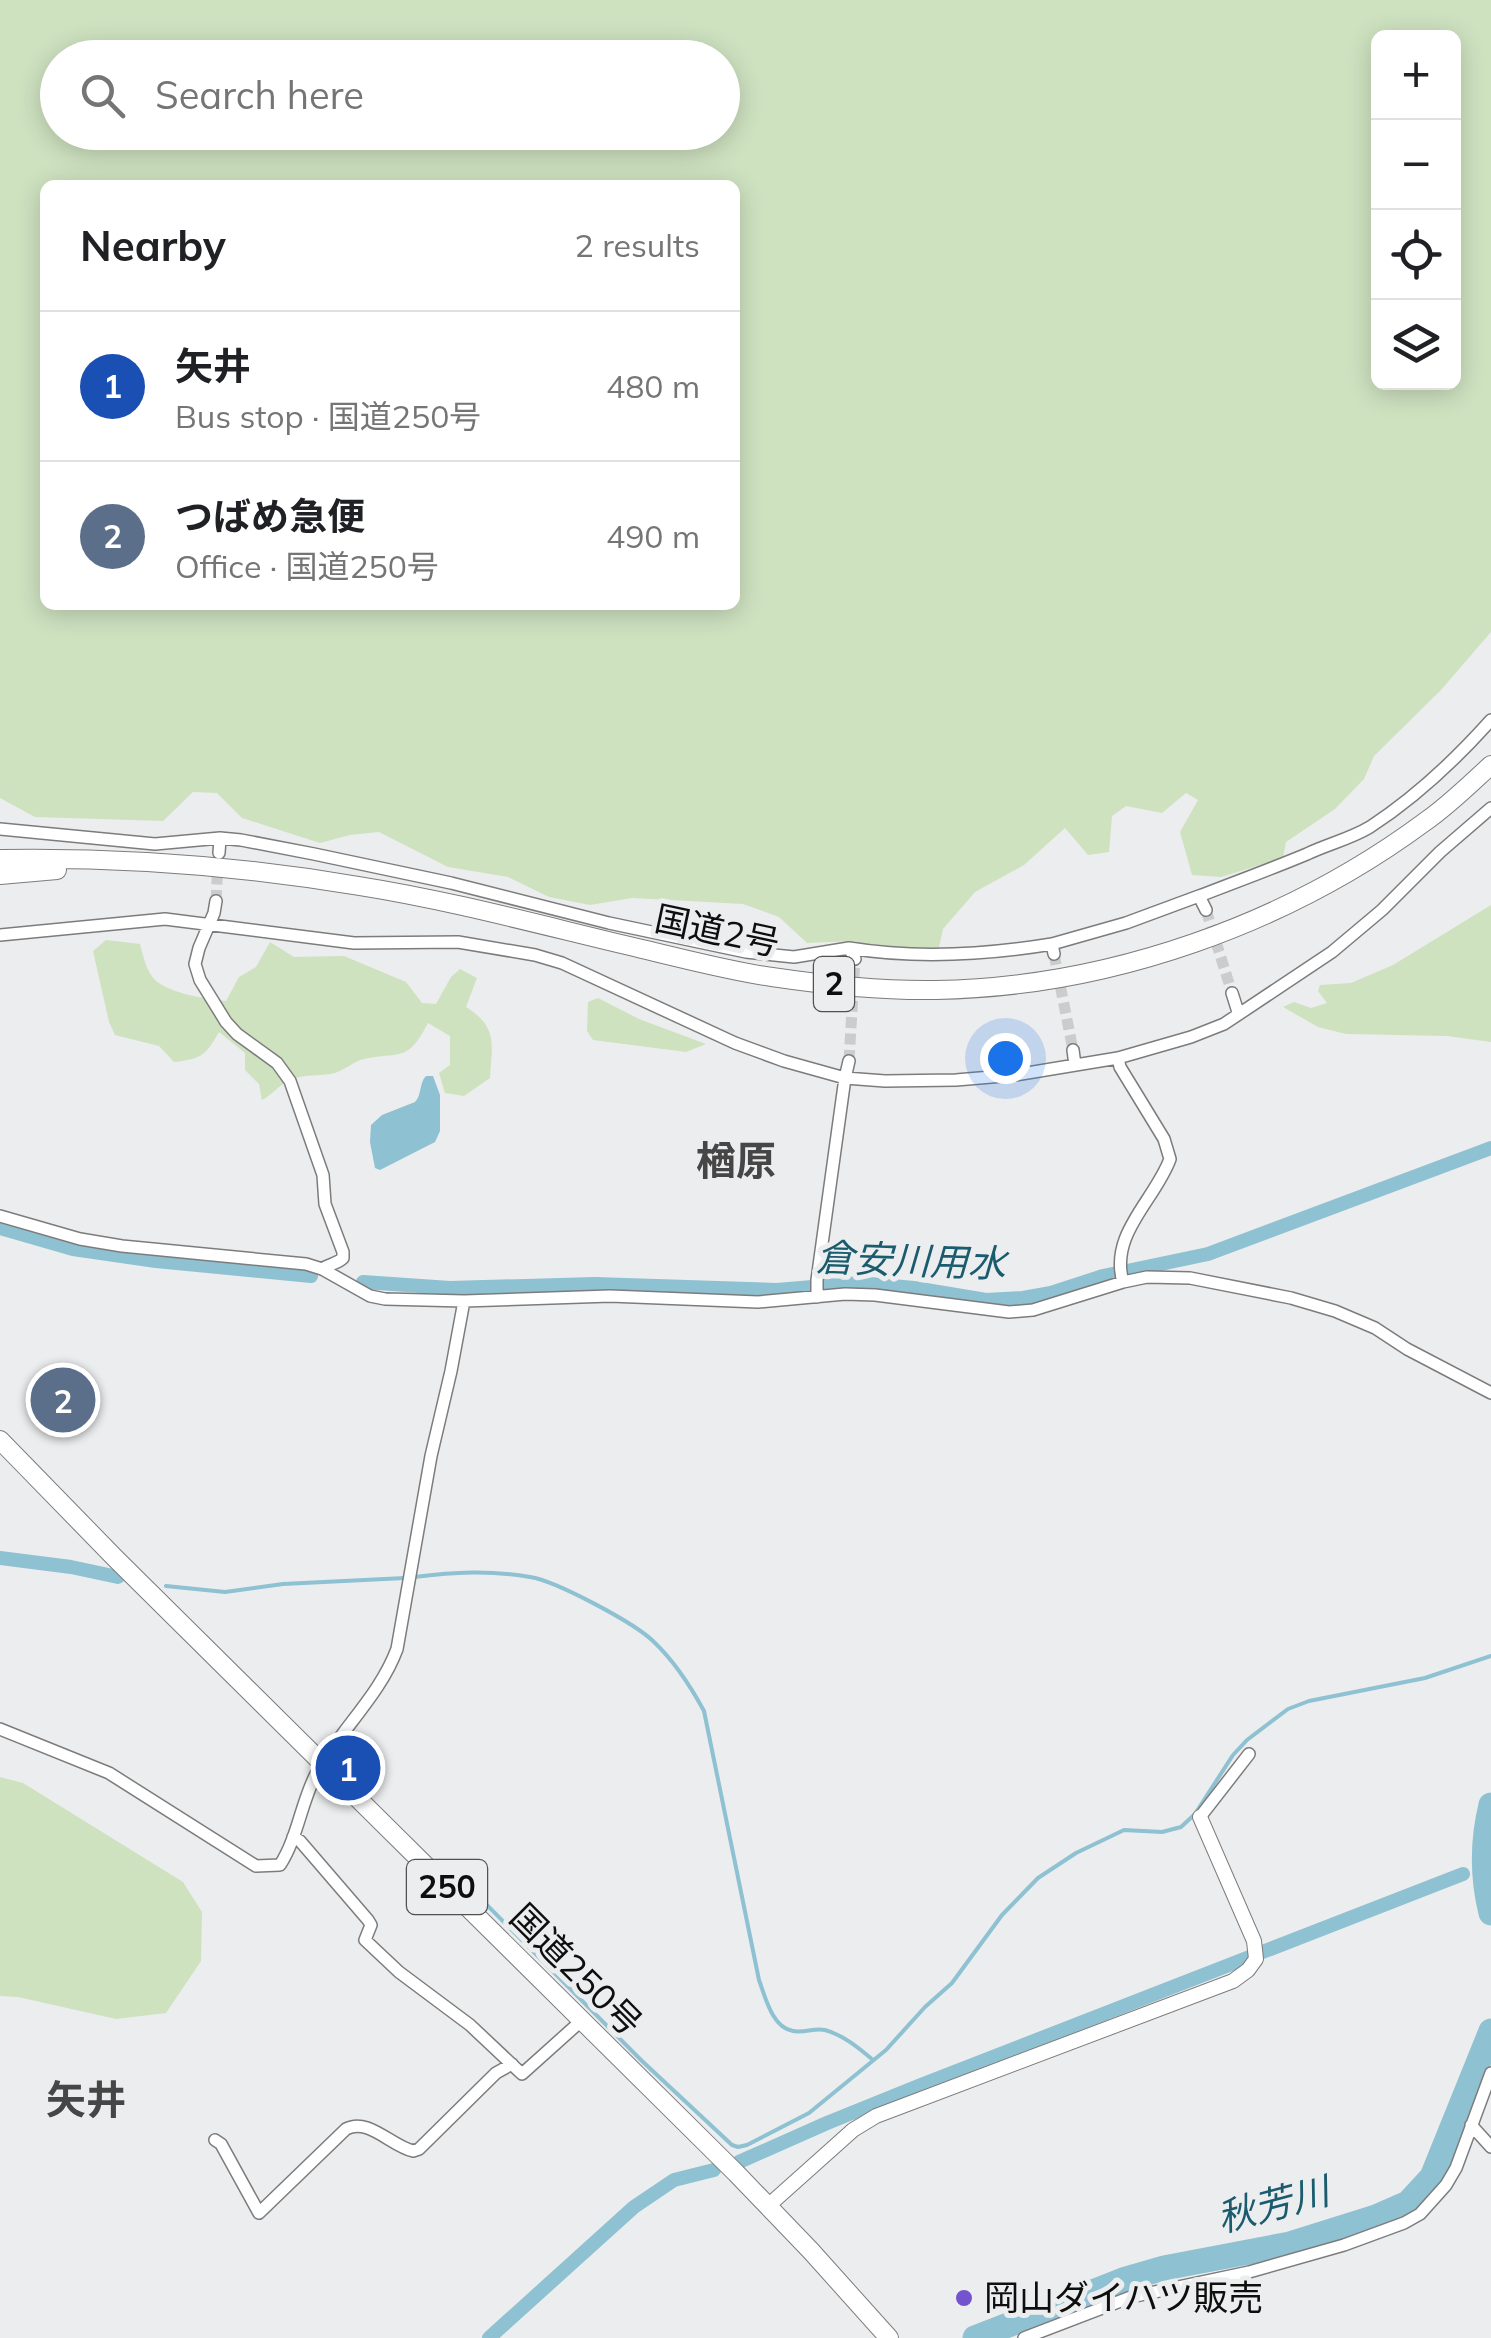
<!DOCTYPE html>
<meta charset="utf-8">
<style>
:root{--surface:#fff;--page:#f6f6f6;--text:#202124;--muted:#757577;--line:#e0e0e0;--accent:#7454ce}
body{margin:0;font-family:Mulish,"Noto Sans JP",sans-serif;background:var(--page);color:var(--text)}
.controls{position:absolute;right:30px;top:30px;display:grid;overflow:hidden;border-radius:15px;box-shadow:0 5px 25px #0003}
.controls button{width:90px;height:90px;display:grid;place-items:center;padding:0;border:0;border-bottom:2px solid var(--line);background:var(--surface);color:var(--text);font:50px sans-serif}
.you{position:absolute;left:1005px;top:1058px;width:35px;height:35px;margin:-25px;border:8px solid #fff;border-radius:50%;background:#1a73e8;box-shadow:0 0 0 15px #1a73e833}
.badge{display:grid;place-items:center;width:65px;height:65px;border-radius:50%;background:var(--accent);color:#fff;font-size:32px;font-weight:700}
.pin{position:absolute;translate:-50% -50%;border:5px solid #fff;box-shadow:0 2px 10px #0006}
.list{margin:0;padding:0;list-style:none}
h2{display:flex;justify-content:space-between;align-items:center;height:130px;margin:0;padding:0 40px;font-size:42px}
h2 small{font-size:32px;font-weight:400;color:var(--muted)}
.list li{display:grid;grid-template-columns:65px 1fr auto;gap:30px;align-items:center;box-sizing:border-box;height:150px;padding:0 40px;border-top:2px solid var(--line)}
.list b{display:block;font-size:38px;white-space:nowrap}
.list p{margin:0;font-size:32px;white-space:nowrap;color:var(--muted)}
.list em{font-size:32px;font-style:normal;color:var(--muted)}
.icon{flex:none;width:55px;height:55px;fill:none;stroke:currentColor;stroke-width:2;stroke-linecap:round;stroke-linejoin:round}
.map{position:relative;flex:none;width:1491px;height:2338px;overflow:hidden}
.search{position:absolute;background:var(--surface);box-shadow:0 5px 25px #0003;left:40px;top:40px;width:700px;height:110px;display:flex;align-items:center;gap:25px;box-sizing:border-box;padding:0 35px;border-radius:55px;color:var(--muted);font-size:38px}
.panel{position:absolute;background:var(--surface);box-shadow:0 5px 25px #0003;left:40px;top:180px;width:700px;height:430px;border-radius:15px}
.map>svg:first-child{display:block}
.green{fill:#cee2c0;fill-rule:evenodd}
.water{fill:#8ec1d1}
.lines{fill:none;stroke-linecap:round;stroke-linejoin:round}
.stream{stroke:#8ec1d1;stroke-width:4}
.canal{stroke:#8ec1d1;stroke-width:14}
.river{stroke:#8ec1d1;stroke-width:25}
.minor-tunnel{stroke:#cbcccc;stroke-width:11;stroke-dasharray:11 5.5;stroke-linecap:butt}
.minor-casing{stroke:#7c7c7d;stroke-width:14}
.tertiary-casing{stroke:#7c7c7d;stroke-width:16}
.trunk-casing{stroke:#7c7c7d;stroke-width:20}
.minor{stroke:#fff;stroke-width:11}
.tertiary{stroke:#fff;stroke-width:14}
.trunk{stroke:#fff;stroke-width:18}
.poi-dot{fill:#7454ce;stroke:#ecedee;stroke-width:4}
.labels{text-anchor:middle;stroke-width:10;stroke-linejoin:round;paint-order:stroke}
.shield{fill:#ecedee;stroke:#515151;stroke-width:2.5}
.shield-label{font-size:32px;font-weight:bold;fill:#0e0e0e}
.street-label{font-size:35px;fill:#0e0e0e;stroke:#ecedee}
.poi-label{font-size:35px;fill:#0e0e0e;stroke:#ecedee;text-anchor:start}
.water-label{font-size:38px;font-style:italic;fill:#1a5c6e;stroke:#ecedee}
.quarter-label{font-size:40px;font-weight:bold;fill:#464647;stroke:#ecedee}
</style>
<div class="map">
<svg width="1491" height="2338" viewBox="0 0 1491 2338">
<rect width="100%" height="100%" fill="#ecedee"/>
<path class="green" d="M0,0H1491V632L1441,690L1374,756L1364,779L1335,809L1286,842L1283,858L1221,877L1192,875L1180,832L1198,800L1186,793L1162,813L1126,806L1112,816L1109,852L1088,855L1065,828L1024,865L975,892L943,929L938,952L872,948L855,941L807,943L779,917L743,904L632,898L590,905L549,897L508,877L448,867L379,832L350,835L320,843L242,818L217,793L193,792L163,821L35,817L0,798ZM1378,38H1454V382H1378ZM58,58H722V132H58ZM45,185H735V605H45Z
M1491,905V1042L1447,1036L1346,1034L1318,1027L1283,1007L1294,1002L1311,1008L1327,1003L1318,991L1320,985L1351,983L1393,965Z
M106,940L140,944C143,956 147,973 156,981C172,994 207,999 226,1001L239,977L256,967L270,942L294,957L344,956L406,982L422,1003L436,1004L451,977L460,969L477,978L466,1007C498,1027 492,1044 490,1078L464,1096L445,1093L439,1073L450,1065V1036L428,1023C407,1063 402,1051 364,1059C354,1061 345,1070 335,1073C320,1077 303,1073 288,1081C279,1085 272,1095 262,1100L259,1084L245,1070V1053L219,1032C206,1055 202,1059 174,1062L159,1046L115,1035L109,1022L93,951Z
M598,998L639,1019L706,1044L686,1052L593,1040L587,1031L588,1002Z
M0,1777L23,1783L183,1882L202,1912L201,1961L166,2013L116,2019L18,1997L0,1996Z"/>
<path class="water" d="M426,1076H433L440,1095V1131L435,1142L380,1170L375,1168L370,1142L371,1125L382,1115L415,1102C422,1095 419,1083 426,1076Z"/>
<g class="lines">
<path class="stream" d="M414,1577C454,1572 490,1570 530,1577C556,1581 635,1623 654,1642C673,1660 691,1687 704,1711L759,1980C765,1996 772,2028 793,2031C804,2033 814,2028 825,2030C843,2035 859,2048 873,2060
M166,1586L225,1592L283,1584L405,1578
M471,1889L642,2061L732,2145L738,2147L747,2145L809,2113L886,2050L925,2007L952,1983L1002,1915L1038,1878L1076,1853L1124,1830L1162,1832L1181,1827L1195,1814L1233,1755L1247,1740L1288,1709L1309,1701L1425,1678L1491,1656"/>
<path class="canal" d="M0,1228L73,1249L156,1261L311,1276
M363,1282L450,1288L595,1284L777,1290L859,1283L914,1288L986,1300L1023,1298L1051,1293L1103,1276L1208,1254L1491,1148
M0,1558L71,1567L118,1577
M739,2162L827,2123L921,2085L1463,1874
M489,2338L634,2207L674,2180L714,2170"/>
<path class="river" d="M1491,1805C1482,1842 1482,1877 1491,1913
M975,2338L1126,2279L1164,2268L1290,2244L1376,2217L1408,2203L1432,2177L1491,2031"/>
<path class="minor-tunnel" d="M216,901L218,862
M1206,910L1232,993
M1054,954L1073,1050
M849,1061L855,959"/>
<g class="minor-casing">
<path id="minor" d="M0,829L155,844L220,838L219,853
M220,838L241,840L314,854L451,883L609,923L746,952L794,957L849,948
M1199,896C1236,882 1271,869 1307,854C1328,844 1350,839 1370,827C1413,799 1457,758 1491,720
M216,901L214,913L199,948L195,964L200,980L226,1022L237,1034L277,1063L290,1081L323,1175L325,1204L343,1252V1258C337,1264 329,1264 322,1269
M0,935L165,919L354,943L458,942L535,955L562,963L735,1043L784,1061L845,1078L885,1081L956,1080L1015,1075L1118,1058L1191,1037L1224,1024L1332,952L1382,910L1440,852L1491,808
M1054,954L1052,944L1126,923L1199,896L1206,910
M855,959L849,948C917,959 985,955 1052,944
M1232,993L1238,1012
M1073,1050L1075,1065
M1118,1058L1120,1067L1164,1139L1170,1159C1155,1200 1109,1234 1123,1282
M0,1216L80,1239L122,1246L306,1264L322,1269L370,1296L385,1299L464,1301L610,1296L758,1302L845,1294L875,1295L1009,1312L1033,1310L1123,1282L1147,1277L1190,1278L1291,1298L1335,1311L1375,1328L1407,1349L1491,1393
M817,1297V1280L845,1078L849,1061
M0,1729L109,1773L256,1866L280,1865C298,1837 301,1802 317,1772C341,1729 380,1695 397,1649L431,1456L451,1371L464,1301
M1200,1817L1249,1754
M293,1837L300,1841L368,1920L371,1925L365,1940L399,1972L470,2025L522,2074L581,2021
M1471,2125L1491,2147
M215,2140L221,2144L259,2213L346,2129C368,2117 391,2146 413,2151L419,2149L496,2073L512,2064
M1024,2338L1131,2297L1249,2272L1344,2245L1404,2223L1420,2214L1446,2185L1456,2168L1491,2073"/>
</g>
<g class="tertiary-casing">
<path id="tertiary" d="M768,2206L853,2130L876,2116L1233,1981L1248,1970L1256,1959L1254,1941L1200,1817"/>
</g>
<g class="trunk-casing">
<path id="trunk" d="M0,859C120,857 241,866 359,886C454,901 548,927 642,949C685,959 729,971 772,977C826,985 882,991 936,990C1110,987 1287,924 1426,821C1449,805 1470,784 1491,765
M0,875L57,870
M0,1440L115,1558L736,2173L811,2251L889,2338"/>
</g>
<use href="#minor" class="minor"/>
<use href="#tertiary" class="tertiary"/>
<use href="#trunk" class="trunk"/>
</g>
<circle class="poi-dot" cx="964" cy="2298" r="10"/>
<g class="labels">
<g class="shield">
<rect x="814" y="957" width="40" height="54" rx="8"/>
<rect x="407" y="1860" width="80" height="54" rx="8"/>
</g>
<g class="shield-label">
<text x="834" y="995">2</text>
<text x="447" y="1898">250</text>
</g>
<g class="street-label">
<text transform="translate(717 931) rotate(12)" y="12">国道2号</text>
<text transform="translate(576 1970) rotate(45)" y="12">国道250号</text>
</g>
<g class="poi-label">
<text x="984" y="2310">岡山ダイハツ販売</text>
</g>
<g class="water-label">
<text transform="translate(911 1261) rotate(2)" y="13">倉安川用水</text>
<text transform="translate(1273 2205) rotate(-15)" y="13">秋芳川</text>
</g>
<g class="quarter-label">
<text x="736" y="1175">楢原</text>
<text x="86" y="2114">矢井</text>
</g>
</g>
</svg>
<div class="controls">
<button>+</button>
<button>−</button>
<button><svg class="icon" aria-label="locate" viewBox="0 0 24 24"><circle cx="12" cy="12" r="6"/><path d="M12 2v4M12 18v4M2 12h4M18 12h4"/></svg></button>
<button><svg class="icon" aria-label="layers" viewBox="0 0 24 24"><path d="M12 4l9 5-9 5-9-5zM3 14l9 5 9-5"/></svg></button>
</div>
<div class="you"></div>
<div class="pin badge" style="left:348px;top:1768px;background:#1a4fb4">1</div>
<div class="pin badge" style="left:63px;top:1400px;background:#5c6f8a">2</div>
<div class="search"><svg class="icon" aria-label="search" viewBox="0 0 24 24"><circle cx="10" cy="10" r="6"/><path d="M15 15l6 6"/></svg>Search here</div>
<section class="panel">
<h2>Nearby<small>2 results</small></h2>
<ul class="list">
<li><span class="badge" style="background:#1a4fb4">1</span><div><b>矢井</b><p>Bus stop · 国道250号</p></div><em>480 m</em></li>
<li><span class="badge" style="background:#5c6f8a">2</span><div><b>つばめ急便</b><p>Office · 国道250号</p></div><em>490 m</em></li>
</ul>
</section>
</div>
